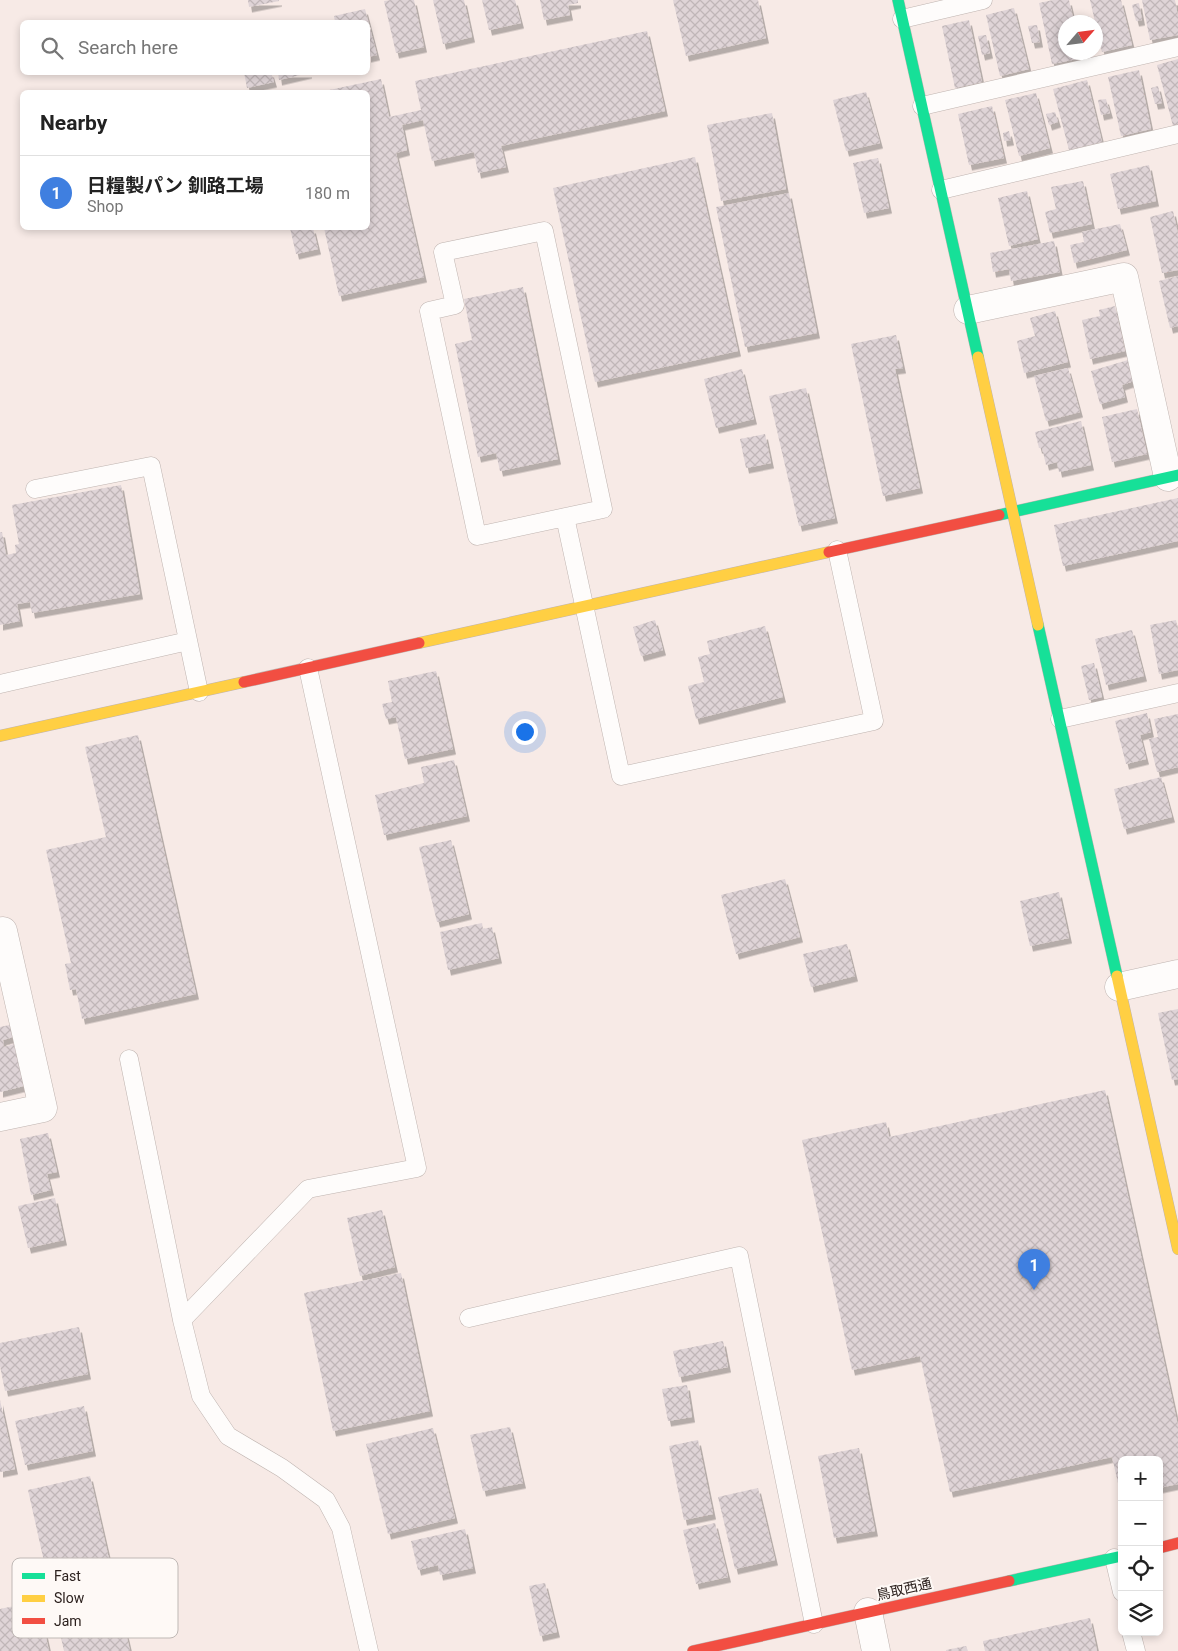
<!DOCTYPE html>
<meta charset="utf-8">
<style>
:root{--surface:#fff;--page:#f2f2f2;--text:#222;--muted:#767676;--line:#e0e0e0;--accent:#1a73e8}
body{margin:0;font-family:Roboto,"Noto Sans JP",sans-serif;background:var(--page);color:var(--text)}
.controls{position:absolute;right:15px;bottom:15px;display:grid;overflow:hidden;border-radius:8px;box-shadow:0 2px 8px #0003}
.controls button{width:45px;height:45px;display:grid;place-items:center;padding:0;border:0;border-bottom:1px solid var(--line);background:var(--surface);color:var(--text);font:25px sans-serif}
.compass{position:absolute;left:1058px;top:15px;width:45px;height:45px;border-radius:50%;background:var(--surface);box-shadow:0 2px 8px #0003;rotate:62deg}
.you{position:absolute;left:524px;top:731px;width:18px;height:18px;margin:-12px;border:4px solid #fff;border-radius:50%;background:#1a73e8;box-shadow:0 0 0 8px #1a73e833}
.badge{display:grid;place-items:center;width:32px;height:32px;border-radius:50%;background:var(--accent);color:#fff;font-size:16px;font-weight:700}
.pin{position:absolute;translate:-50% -41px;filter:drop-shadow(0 1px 2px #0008)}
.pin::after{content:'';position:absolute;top:26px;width:18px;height:15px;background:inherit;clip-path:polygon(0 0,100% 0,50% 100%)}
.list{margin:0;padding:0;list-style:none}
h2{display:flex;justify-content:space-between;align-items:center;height:65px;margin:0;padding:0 20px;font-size:21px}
h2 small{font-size:16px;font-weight:400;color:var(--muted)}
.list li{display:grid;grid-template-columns:32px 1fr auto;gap:15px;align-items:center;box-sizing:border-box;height:75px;padding:0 20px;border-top:1px solid var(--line)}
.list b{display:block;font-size:19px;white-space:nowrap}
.list p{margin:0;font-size:16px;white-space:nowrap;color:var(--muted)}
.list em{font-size:16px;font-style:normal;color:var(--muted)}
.icon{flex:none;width:28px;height:28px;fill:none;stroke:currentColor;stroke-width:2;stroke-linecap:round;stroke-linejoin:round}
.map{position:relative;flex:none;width:1178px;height:1651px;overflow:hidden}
.search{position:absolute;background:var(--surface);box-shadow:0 2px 8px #0003;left:20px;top:20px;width:350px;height:55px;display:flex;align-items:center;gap:12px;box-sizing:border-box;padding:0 18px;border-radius:8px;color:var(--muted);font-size:19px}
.panel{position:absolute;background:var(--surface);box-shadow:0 2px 8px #0003;left:20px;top:90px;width:350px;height:140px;border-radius:8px}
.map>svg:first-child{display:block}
.building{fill:url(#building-cross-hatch);filter:url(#shadow)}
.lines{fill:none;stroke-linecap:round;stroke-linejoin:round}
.lane-casing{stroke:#bfb4b0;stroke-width:19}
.street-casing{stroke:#bfb4b0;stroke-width:29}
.fast-casing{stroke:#bfb4b0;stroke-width:12}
.slow-casing{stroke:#bfb4b0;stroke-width:12}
.jam-casing{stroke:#bfb4b0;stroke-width:12}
.lane{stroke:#fefcfb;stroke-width:18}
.street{stroke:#fefcfb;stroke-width:28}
.fast{stroke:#16e098;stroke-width:11}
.slow{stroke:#ffcf43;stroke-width:11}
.jam{stroke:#f24e42;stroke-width:11}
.labels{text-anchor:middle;stroke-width:4;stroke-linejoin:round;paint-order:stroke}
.street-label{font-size:14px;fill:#2c211e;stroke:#fef9f6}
.key{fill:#fef9f6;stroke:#bfb8b5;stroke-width:1}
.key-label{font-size:14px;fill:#2c211e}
</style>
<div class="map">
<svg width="1178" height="1651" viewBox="0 0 1178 1651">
<defs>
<pattern id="building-cross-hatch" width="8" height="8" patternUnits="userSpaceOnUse" patternTransform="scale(1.25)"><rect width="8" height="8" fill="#dfd4d7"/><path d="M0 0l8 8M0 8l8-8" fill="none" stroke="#c0b6b8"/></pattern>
<filter id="shadow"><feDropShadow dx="3" dy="5.5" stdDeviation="0" flood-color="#0004"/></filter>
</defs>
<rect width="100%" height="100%" fill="#f7eae6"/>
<path class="building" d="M248,0H279V1L249,7Z
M391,0H414L424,47L396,53L384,1Z
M433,0H464L472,37L443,44Z
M482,0H515L521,23L489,30Z
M540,0H578V3L568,5L570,15L544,20Z
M673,0H758L766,38L686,56Z
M1053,0H1069L1074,22H1066V52H1080L1082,58L1052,64L1039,3Z
M1090,0H1121L1132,45L1102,52Z
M1142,0H1175L1178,17V35L1150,40Z
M1139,3L1142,20L1136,21L1132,5Z
M1014,8L1029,69L1000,76L986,15Z
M365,9L377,55L368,57V22H335L334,16Z
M1089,16L1090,22H1080L1079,18Z
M969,20L982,82L955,88L942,26Z
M1037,25L1040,42L1032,43L1028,26Z
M647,31L665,111L501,146L506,167L478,173L474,152L432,161L423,120L402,125L407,150L396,153L424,277L339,296L324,228H368V92H320L381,79L389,117L421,110L415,81Z
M986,35L990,53L982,55L978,36Z
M1178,59V124L1173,126L1157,65Z
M1139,70L1151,129L1121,136L1108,77Z
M244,72H271L274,82L247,88Z
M278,72H309V73L279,80Z
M1087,80L1102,142L1069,150L1053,89Z
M1158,86L1162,103L1155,104L1151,88Z
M866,92L880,143L846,151L833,100Z
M1036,93L1050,148L1019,156L1005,100Z
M1106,99L1110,113L1101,115L1098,100Z
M992,106L1004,158L969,165L958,114Z
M1055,112L1058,122L1049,125L1046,114Z
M772,113L786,189L721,201L707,125Z
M1009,131L1011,140L1004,141L1003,133Z
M695,157L738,351L595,382L553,188Z
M878,158L889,208L864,213L853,163Z
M1149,165L1156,201L1118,209L1110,174Z
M1083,181L1092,224L1050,233L1045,212L1056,209L1051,187Z
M1027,191L1038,239L1009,246L998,198Z
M789,193L817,333L745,347L716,207Z
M1173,211L1178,234V270L1162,273L1150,217Z
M1120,224L1127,250L1074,263L1070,245L1084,242L1082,232Z
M290,228H313L318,249L296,254Z
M1054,241L1060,272L1011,281L1009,269L993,272L990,253Z
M1178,276V326L1170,328L1159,281Z
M523,287L558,459L500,471L496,453L478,457L455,344L472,340L464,299Z
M1115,306L1125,351L1090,359L1082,320L1100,316L1099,310Z
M1055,311L1068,362L1024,373L1017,341L1035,336L1030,318Z
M896,335L903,368L895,369L920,488L883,496L851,344Z
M1128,360L1134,381L1122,385L1125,397L1100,404L1091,371Z
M1068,368L1080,412L1046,421L1034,376Z
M742,369L754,419L716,428L704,379Z
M806,388L835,518L799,526L769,396Z
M1137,409L1147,454L1112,462L1102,417Z
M1081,421L1091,465L1059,472L1057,462L1046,465L1042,448H1039L1035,432Z
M765,434L771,463L746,468L740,439Z
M121,485L140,594L32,613L30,602L17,604L20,621L0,625V532H2L6,555L16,553L15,545L19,544L12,505Z
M1178,498V541L1063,566L1054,525Z
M655,620L663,650L641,656L633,627Z
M1176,620L1178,631V670L1159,674L1150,625Z
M765,626L783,697L696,719L688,686L704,682L698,657L710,654L707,641Z
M1132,630L1144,676L1106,685L1095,639Z
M1094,663L1102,697L1089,700L1081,666Z
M436,671L453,749L405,759L396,717L386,719L382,704L392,702L388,681Z
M1147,713L1151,732L1140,735L1146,759L1126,764L1115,721Z
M1178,714V767L1157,772L1149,739L1158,737L1154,719Z
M138,735L196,994L82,1019L76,989L70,990L65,964L71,963L46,850L106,837L85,747Z
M454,760L467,816L384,835L375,795L424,783L421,767Z
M1161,777L1172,817L1124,829L1114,789Z
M451,840L469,914L437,922L419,847Z
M785,879L800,937L736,954L721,895Z
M1059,892L1069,938L1030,946L1020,901Z
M482,923L483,929L492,927L499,958L448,970L440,932Z
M847,944L855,976L811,987L803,954Z
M1178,1009V1079L1172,1080L1158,1013Z
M14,1024L17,1036L3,1040L4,1047L14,1044L24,1086L0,1092V1027Z
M1105,1090L1178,1426V1484L1159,1488V1460H1122L1121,1496L1112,1457L950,1492L920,1356L852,1370L802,1140L886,1122L889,1137Z
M48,1133L57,1172L47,1174L51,1190L31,1195L20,1139Z
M55,1198L64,1240L28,1248L18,1206Z
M382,1210L395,1267L360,1276L347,1218Z
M401,1273L430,1411L333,1431L304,1293Z
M79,1327L88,1374L5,1391L0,1366V1343Z
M723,1341L728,1367L679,1377L673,1351Z
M687,1385L692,1417L668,1421L662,1389Z
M0,1400L15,1469L0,1472Z
M84,1406L93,1451L25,1465L15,1421Z
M510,1427L523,1483L483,1491L470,1435Z
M433,1428L455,1518L388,1534L366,1444Z
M698,1440L713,1514L684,1520L669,1446Z
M859,1448L875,1531L834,1538L818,1456Z
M90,1476L130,1651H64L28,1490Z
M758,1488L775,1560L735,1569L718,1497Z
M715,1523L728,1577L696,1584L683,1530Z
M465,1529L473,1568L440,1575L438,1565L418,1570L411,1541Z
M545,1583L557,1632L540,1636L529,1586Z
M38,1601L49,1651H0V1609Z
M1090,1618L1097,1651H985L983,1641Z
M966,1646L968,1651H946V1650Z"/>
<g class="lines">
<g class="lane-casing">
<path id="lane" d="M902,19L983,0
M922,106L1178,47
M941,190L1178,134
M544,231L603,509L477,536L429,311L455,305L443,252Z
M35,489L151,466L199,692
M565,517L621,776L874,721L837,550
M0,684L188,641
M1060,719L1178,693
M129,1059L182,1320L201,1396L228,1436L282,1468L326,1500L341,1528L369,1651
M469,1318L739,1256L814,1624
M182,1320L308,1189L417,1168L308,668
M1114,1558L1122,1592
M1131,1632L1136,1651"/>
</g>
<g class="street-casing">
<path id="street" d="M968,310L1124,277L1168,477
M0,932L3,931L43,1108L0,1117
M1119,987L1178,974
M868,1612L876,1651"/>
</g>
<g class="fast-casing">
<path id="fast" d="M898,0L978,357
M999,515L1178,475
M1038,625L1117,976
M1009,1581L1122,1556"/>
</g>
<g class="slow-casing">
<path id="slow" d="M978,357L1038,625
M419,643L829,552
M0,736L244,682
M1117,976L1178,1249"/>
</g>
<g class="jam-casing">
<path id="jam" d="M829,552L999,515
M244,682L419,643
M1159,1548L1178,1543
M693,1651L1009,1581"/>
</g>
<use href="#lane" class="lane"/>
<use href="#street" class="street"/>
<use href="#fast" class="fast"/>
<use href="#slow" class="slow"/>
<use href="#jam" class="jam"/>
</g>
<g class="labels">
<g class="street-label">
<text transform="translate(904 1589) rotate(-13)" y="5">鳥取西通</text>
</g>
</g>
<rect x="12" y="1558" width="166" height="80" rx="8" class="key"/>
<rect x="22" y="1573" width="23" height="6" fill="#16e098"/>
<rect x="22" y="1595" width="23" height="7" fill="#ffcf43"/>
<rect x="22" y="1618" width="23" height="6" fill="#f24e42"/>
<g class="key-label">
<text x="54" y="1581">Fast</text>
<text x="54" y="1603">Slow</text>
<text x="54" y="1626">Jam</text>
</g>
</svg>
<div class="controls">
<button>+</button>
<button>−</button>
<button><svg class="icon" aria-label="locate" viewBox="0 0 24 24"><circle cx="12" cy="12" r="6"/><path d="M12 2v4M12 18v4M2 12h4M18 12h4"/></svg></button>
<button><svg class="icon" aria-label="layers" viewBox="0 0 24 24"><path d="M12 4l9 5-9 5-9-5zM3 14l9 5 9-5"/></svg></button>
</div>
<svg class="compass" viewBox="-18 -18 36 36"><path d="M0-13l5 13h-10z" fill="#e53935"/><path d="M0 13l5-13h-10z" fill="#767676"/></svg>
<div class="you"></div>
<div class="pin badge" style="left:1034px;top:1290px;background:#3f7fe0">1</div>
<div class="search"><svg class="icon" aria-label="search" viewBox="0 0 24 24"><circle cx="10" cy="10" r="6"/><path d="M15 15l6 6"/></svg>Search here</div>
<section class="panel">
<h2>Nearby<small></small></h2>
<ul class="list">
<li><span class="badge" style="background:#3f7fe0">1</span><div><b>日糧製パン 釧路工場</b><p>Shop</p></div><em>180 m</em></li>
</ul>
</section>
</div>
